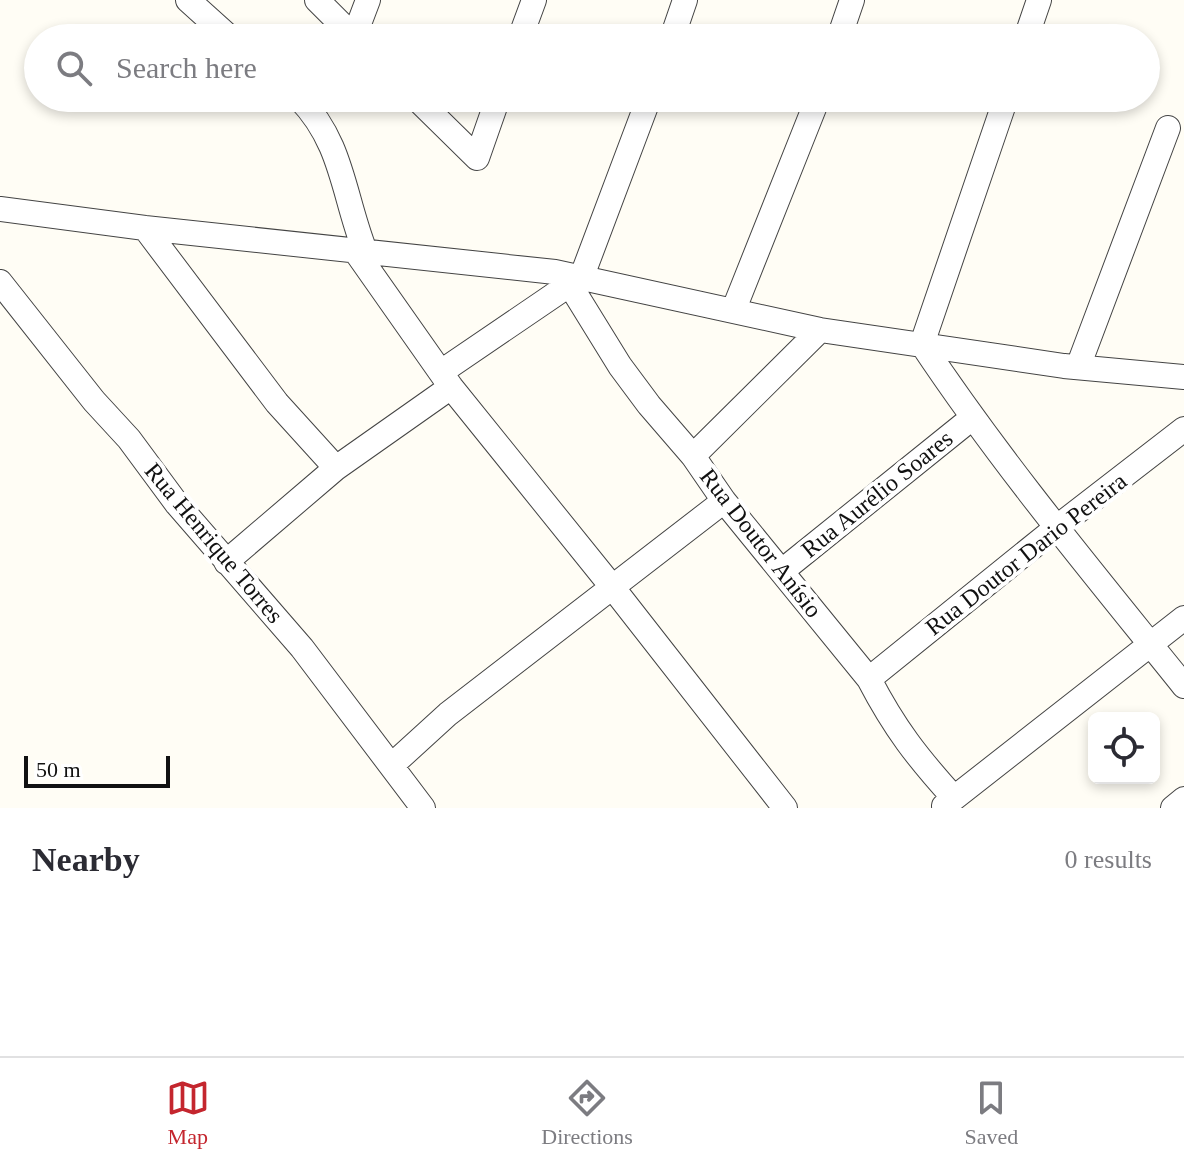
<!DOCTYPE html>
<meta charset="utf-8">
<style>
:root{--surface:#fff;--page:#f7f7f7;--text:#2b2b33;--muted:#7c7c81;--line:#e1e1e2;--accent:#c4262e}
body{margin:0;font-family:Georgia,serif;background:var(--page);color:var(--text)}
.controls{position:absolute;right:24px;bottom:24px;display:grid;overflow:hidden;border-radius:12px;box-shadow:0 4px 12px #0003}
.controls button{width:72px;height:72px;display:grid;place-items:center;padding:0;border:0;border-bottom:2px solid var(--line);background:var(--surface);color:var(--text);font:40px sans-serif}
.scale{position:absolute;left:24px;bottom:20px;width:146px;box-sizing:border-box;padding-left:8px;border:4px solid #111;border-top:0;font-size:22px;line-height:28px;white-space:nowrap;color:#111;-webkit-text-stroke:6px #fff;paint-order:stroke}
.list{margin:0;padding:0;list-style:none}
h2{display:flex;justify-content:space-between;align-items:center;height:104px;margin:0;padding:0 32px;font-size:34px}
h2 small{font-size:26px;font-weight:400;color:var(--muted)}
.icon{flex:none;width:44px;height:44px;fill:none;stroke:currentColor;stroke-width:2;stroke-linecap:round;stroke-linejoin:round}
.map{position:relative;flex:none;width:1184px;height:808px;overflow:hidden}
.search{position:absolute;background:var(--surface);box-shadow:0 4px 12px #0003;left:24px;right:24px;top:24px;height:88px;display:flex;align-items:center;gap:20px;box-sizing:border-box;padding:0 28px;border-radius:44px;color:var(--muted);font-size:30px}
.sheet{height:248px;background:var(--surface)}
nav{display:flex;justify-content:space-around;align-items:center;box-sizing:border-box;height:112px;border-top:2px solid var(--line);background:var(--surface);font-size:22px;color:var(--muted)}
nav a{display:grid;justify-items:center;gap:4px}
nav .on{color:var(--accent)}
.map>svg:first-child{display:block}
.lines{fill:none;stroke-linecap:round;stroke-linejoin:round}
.street-casing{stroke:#444;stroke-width:26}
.street{stroke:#fff;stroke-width:24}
.labels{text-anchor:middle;stroke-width:8;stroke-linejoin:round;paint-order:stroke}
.street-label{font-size:24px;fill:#111;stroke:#fff}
</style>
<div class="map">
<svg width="1184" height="808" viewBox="0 0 1184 808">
<rect width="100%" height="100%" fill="#fffdf5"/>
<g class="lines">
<g class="street-casing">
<path id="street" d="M188,0L230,38
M317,0L355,38
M354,37L368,0
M520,38L534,0
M672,38L685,0
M839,38L852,0
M1026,38L1039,0
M299,98C343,143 343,195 365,251
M416,98L477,158L498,98
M1006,98L922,344C1002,464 1094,574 1184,686
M0,209L145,228L555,272L820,330L1064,366L1184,377
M145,228L277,403L336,468
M354,249L451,387L613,588L785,808
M0,282L94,401L129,439L177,504L302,648L423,808
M570,285L620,366L649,405L693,456L724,501L869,679C895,729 917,757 954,798
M734,309L818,98
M1078,367L1168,128
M441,372L582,276L649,98
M693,456L820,330
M226,562L336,468L451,387
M782,571L972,418
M869,679L1056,528L1184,429
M392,765L448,714L724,501
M944,806L1184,618
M1173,808L1184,799"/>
</g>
<use href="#street" class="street"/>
</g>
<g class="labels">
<g class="street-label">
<text transform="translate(877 494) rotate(-39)" y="8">Rua Aurélio Soares</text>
<text transform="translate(214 543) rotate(50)" y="8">Rua Henrique Torres</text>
<text transform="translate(761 543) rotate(52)" y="8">Rua Doutor Anísio</text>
<text transform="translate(1026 554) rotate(-38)" y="8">Rua Doutor Dario Pereira</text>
</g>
</g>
</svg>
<div class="controls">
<button><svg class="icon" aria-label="locate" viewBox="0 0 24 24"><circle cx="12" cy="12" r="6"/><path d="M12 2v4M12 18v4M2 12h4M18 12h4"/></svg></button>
</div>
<div class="scale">50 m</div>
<div class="search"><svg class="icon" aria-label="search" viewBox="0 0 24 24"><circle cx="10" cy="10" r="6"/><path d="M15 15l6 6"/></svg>Search here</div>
</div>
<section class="sheet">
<h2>Nearby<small>0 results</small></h2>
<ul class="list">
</ul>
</section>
<nav>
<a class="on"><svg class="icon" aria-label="map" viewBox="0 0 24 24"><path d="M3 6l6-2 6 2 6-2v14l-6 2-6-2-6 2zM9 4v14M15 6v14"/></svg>Map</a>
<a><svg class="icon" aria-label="directions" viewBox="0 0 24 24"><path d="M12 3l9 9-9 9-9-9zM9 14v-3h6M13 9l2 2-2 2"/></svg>Directions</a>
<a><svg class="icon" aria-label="saved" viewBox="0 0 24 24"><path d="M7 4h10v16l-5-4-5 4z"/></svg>Saved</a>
</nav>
